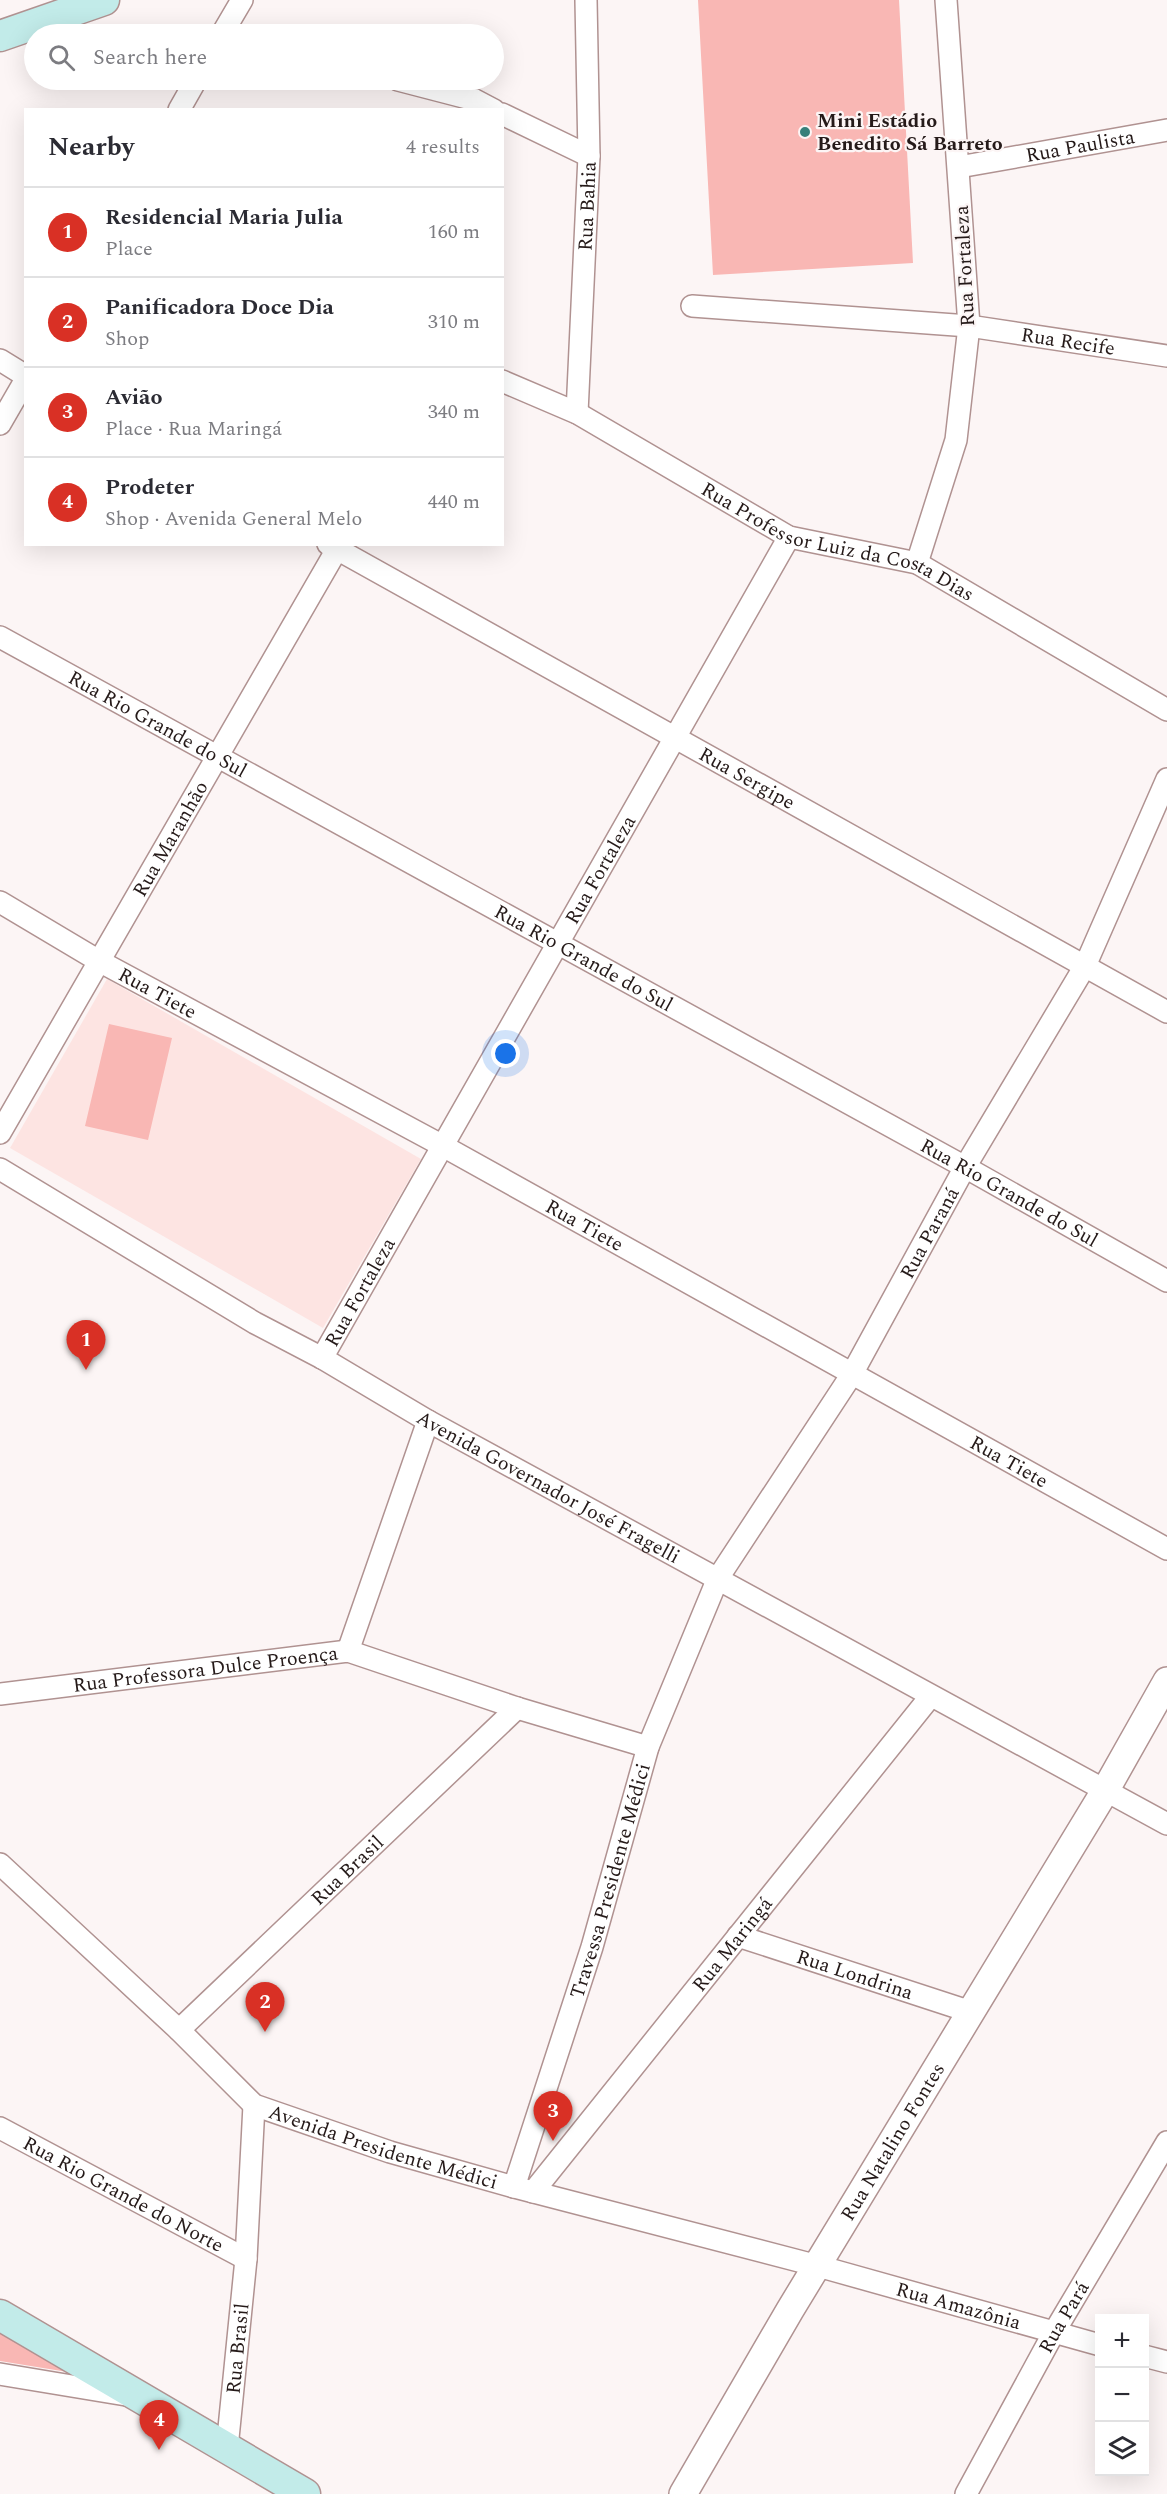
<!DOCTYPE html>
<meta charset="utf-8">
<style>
:root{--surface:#fff;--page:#f2f2f3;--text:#2b2b33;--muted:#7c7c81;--line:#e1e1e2;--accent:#d93025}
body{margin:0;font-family:Spectral,serif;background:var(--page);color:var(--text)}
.controls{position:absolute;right:18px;bottom:18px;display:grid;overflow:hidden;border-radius:0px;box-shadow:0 6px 24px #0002}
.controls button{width:54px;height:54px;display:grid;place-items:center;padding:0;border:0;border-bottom:2px solid var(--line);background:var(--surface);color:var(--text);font:30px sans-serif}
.you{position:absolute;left:506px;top:1054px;width:21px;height:21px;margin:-15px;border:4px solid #fff;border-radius:50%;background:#1a73e8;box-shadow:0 0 0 9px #1a73e833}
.badge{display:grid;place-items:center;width:39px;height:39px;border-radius:50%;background:var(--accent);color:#fff;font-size:20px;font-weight:700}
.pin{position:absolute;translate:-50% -50px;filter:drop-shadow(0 2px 3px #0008)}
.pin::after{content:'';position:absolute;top:32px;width:21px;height:18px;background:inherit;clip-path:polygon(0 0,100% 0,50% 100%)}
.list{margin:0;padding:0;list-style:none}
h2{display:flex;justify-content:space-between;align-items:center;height:78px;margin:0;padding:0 24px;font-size:26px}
h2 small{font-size:20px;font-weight:400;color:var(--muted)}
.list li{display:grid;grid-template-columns:39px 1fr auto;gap:18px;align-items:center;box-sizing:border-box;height:90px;padding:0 24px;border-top:2px solid var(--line)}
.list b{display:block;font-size:22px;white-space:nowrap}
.list p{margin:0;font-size:20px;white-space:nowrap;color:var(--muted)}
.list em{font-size:20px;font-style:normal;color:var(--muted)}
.icon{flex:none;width:33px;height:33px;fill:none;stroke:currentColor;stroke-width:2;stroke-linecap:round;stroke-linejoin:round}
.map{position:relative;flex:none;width:1167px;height:2494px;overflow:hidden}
.search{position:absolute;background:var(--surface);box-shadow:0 6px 24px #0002;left:24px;top:24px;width:480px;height:66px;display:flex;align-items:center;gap:15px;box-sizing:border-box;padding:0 21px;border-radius:33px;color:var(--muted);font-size:22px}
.panel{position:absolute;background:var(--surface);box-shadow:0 6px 24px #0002;left:24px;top:108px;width:480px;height:438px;border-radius:0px}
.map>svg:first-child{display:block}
.built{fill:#fde4e2}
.green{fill:#f9b7b4}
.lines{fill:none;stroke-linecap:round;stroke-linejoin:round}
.minor-casing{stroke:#b09291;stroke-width:24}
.tertiary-casing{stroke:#b09291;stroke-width:30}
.secondary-casing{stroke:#b09291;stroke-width:33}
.minor{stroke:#fff;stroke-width:21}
.tertiary{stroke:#fff;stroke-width:27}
.secondary{stroke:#c2ebe9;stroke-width:30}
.poi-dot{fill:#38807a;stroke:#fcf5f5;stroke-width:2}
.labels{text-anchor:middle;stroke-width:4.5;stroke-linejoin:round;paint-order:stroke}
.poi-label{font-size:20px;font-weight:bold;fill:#251a19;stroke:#fcf5f5;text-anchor:start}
.street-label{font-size:20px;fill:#251a19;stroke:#fcf5f5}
</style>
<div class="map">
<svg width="1167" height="2494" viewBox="0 0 1167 2494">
<rect width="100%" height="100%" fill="#fcf5f5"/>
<path class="built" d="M107,979L421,1159L323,1328L10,1148Z"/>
<path class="green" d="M698,0H899L913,263L713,275Z
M109,1024L172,1038L148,1140L85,1126Z
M0,2328L80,2374L0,2361Z"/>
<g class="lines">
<g class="minor-casing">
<g id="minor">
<path d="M222,34L242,0"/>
<path d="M398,80L475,100L494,110"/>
<path d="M179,110L196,80"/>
<path d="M502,114L589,156"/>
<path id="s1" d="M959,167L1167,130"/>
<path id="s2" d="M692,306L969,326L1167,356"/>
<path d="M0,360L26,376"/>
<path id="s3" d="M502,381L577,413L789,537L917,563L1167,710"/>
<path id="s4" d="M577,413L589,156L586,0"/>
<path d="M0,424L26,379"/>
<path id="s5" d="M328,544L1167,1012"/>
<path d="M917,563L956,440L969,326L946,0"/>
<path id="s6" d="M0,637L965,1167L1167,1281"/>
<path id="s7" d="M0,902L99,961L443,1146L1167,1549"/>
<path id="s8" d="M0,1133L340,544"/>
<path id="s9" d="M0,1169L255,1323L322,1358L428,1421L1167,1824"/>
<path id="s10" d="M322,1358L789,537"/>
<path d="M348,1651L428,1421"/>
<path id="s11" d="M0,1694L348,1651L517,1708L648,1747"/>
<path id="s12" d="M0,1864L179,2030L254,2105L390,2152L514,2187L818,2266L1100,2345"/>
<path id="s13" d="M738,1936L971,2012"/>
<path id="s14" d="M179,2030L517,1708"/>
<path id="s15" d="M0,2128L246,2259"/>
<path id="s16" d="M514,2187L592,1947L648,1747L718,1578L852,1374L965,1167L1085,966L1167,779"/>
<path id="s17" d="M533,2192L930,1697"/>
<path d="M1144,2356L1167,2362"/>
<path d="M0,2374L126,2395"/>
<path id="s18" d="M227,2448L246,2259L254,2105"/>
<path id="s19" d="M966,2494L1053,2334L1167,2142"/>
</g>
</g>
<g class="tertiary-casing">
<g id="tertiary">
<path id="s20" d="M683,2494L790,2310L1105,1791L1167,1681"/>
</g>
</g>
<g class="secondary-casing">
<path id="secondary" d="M0,36L104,0
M0,2315L305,2494"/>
</g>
<use href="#minor" class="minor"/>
<use href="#tertiary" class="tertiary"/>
<use href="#secondary" class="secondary"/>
</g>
<circle class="poi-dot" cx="805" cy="132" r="6"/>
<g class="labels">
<g class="poi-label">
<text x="817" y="127">Mini Estádio<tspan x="817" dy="23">Benedito Sá Barreto</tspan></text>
</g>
<g class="street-label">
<text dy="7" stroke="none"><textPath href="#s1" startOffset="123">Rua Paulista</textPath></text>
<text dy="7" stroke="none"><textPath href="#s4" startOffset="207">Rua Bahia</textPath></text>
<text transform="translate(964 266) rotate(-93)" y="7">Rua Fortaleza</text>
<text dy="7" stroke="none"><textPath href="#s2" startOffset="378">Rua Recife</textPath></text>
<text dy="7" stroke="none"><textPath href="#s3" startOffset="375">Rua Professor Luiz da Costa Dias</textPath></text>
<text dy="7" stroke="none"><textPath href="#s6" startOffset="180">Rua Rio Grande do Sul</textPath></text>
<text dy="7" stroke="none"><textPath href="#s5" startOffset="480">Rua Sergipe</textPath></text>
<text dy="7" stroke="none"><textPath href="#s8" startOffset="340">Rua Maranhão</textPath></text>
<text dy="7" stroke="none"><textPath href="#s10" startOffset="562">Rua Fortaleza</textPath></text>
<text dy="7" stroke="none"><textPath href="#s6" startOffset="666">Rua Rio Grande do Sul</textPath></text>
<text dy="7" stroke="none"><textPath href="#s7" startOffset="182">Rua Tiete</textPath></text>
<text dy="7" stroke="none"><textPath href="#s6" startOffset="1152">Rua Rio Grande do Sul</textPath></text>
<text dy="7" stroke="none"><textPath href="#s7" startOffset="668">Rua Tiete</textPath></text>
<text dy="7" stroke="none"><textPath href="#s16" startOffset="1048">Rua Paraná</textPath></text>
<text dy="7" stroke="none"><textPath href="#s10" startOffset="76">Rua Fortaleza</textPath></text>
<text dy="7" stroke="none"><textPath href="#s7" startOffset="1154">Rua Tiete</textPath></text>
<text dy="7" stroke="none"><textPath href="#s9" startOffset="634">Avenida Governador José Fragelli</textPath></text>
<text dy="7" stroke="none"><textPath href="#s11" startOffset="207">Rua Professora Dulce Proença</textPath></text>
<text dy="7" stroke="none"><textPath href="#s14" startOffset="232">Rua Brasil</textPath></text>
<text dy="7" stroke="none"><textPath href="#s16" startOffset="321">Travessa Presidente Médici</textPath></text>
<text dy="7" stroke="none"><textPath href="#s17" startOffset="318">Rua Maringá</textPath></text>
<text dy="7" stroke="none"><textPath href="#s13" startOffset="123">Rua Londrina</textPath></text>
<text dy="7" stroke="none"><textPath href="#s20" startOffset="410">Rua Natalino Fontes</textPath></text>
<text dy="7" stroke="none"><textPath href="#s12" startOffset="486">Avenida Presidente Médici</textPath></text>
<text dy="7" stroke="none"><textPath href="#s15" startOffset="140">Rua Rio Grande do Norte</textPath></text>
<text dy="7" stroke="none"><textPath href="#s12" startOffset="1083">Rua Amazônia</textPath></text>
<text dy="7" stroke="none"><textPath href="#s19" startOffset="202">Rua Pará</textPath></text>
<text dy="7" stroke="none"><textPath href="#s18" startOffset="100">Rua Brasil</textPath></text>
</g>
</g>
</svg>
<div class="controls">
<button>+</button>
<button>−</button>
<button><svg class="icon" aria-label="layers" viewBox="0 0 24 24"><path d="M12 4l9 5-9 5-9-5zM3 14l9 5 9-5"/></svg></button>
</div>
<div class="you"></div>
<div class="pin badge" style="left:86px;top:1370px">1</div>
<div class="pin badge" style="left:265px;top:2032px">2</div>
<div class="pin badge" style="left:553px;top:2141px">3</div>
<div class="pin badge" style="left:159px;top:2450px">4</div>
<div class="search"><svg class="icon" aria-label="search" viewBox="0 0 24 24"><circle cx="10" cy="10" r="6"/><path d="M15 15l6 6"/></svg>Search here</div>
<section class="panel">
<h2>Nearby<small>4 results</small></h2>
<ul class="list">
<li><span class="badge">1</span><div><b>Residencial Maria Julia</b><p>Place</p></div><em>160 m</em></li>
<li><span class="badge">2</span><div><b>Panificadora Doce Dia</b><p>Shop</p></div><em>310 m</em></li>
<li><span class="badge">3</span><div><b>Avião</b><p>Place · Rua Maringá</p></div><em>340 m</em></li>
<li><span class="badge">4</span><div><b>Prodeter</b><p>Shop · Avenida General Melo</p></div><em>440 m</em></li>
</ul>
</section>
</div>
